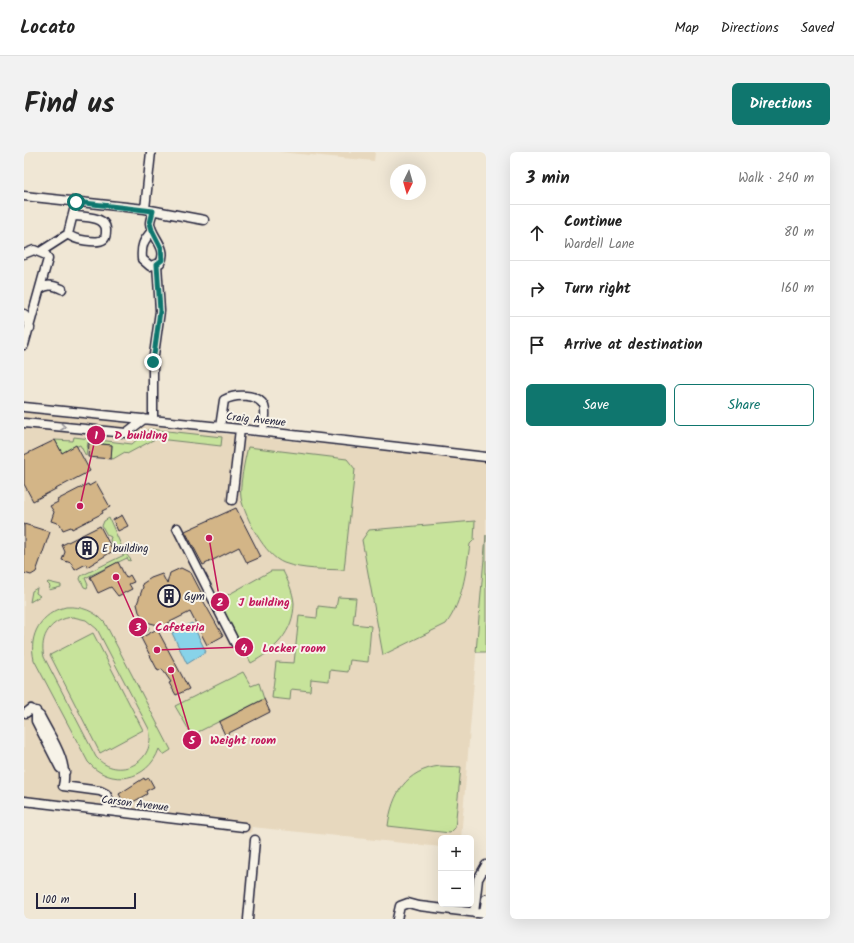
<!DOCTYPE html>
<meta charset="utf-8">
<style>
:root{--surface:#fff;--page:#f2f2f2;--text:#222;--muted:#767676;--line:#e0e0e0;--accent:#0f766e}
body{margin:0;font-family:Kalam,sans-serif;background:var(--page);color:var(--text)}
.controls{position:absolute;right:12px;bottom:12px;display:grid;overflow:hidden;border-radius:6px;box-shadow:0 4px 16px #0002}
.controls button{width:36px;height:36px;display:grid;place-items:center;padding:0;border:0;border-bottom:1px solid var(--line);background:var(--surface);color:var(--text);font:20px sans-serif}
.compass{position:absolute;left:366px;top:12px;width:36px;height:36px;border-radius:50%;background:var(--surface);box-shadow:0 4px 16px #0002;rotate:185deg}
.scale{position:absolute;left:12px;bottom:10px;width:100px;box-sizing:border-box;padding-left:4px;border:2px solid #22223b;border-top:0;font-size:11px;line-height:14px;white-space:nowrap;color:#22223b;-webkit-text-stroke:3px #f7f3e8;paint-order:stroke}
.stop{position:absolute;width:12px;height:12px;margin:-9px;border:3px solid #0f766e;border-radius:50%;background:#fff}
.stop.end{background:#0f766e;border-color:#fff;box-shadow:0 1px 4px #0008}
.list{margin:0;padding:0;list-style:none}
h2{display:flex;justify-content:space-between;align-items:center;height:52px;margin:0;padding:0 16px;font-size:17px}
h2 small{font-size:13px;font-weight:400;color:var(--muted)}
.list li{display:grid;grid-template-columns:26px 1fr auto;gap:12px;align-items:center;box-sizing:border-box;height:56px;padding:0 16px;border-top:1px solid var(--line)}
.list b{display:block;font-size:15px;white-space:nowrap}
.list p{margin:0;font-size:13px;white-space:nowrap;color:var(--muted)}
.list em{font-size:13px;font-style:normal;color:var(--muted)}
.actions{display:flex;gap:8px;padding:12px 16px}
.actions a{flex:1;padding:9px 0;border:1px solid var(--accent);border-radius:6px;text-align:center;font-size:14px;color:var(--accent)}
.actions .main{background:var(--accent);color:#fff}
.icon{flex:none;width:22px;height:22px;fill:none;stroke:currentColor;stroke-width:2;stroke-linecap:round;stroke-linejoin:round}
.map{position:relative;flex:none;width:462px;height:767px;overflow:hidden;border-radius:6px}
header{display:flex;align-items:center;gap:24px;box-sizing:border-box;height:56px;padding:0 20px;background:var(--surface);border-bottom:1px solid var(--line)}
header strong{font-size:19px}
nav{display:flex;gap:22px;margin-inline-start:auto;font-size:14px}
.intro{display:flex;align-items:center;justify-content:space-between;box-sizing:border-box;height:96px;padding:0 24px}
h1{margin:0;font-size:28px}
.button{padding:10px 18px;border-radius:6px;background:var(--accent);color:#fff;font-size:14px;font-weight:700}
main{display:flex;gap:24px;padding:0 24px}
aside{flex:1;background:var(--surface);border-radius:6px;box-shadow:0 4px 16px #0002}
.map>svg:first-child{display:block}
.built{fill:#e7d8be}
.green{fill:#c7e39b;stroke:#74826b;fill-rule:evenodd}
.water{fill:#88d3e9;stroke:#5f8ca3}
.building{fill:#d3b587;stroke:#22223b}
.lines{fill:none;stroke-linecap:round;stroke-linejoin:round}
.minor-casing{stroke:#22223b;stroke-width:11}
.minor{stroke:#f7f3e8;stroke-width:8}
.oneway{stroke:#97959a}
.route{stroke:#0f766e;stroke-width:5}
.labels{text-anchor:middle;stroke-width:4;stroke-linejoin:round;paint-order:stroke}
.street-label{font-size:11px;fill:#22223b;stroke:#f7f3e8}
.poi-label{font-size:11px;fill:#22223b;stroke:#f7f3e8;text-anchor:start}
.leader{fill:none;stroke:#c2185b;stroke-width:1.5}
.callout-dot{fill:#c2185b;stroke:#f7f3e8;stroke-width:1.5}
.mark-label{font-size:12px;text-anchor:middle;font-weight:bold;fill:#fff}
.callout-label{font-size:12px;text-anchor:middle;font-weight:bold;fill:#c2185b;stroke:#f7f3e8;stroke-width:4;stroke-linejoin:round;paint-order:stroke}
</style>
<header>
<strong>Locato</strong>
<nav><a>Map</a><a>Directions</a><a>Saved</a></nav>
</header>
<div class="intro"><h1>Find us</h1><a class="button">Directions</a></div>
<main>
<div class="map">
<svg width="462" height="767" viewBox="0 0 462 767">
<rect width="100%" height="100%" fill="#f0e7d5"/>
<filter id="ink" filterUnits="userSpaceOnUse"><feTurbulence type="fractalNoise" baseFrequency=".025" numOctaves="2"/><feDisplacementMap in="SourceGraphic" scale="8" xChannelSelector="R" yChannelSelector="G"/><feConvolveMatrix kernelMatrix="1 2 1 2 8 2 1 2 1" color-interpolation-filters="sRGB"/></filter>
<g filter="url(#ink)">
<path class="built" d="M255,0H351L350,9Z
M0,260L462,310V383L437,686H417V695L228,675L227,681L0,654Z"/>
<path class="green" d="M125,277L198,285L197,294L134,287L129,288L103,302L101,300L89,307L87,306L88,293L64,290L62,304L56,293L38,301L31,288L49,289L50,285L108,292Z
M224,295L323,307L331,317L320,418C300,417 279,418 260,411C241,404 221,365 217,346C215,335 221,306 224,295Z
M85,366L97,393L92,396H89L86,388L87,385L83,383L78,374L80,369Z
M451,369L450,388L446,392C442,419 439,449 422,472L359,503L338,388L345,378Z
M462,383V500H452Z
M102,402L107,408L105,409L103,406L61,426L64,433L63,436L60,435L56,427L57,424Z
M247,419H259C264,429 269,440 270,451C270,480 250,499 227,511L197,453L200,445Z
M24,430L37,433V435L25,438L26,434L23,431Z
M13,436L12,441L16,444L6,450L8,439Z
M314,445L332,446L329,472L347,474L344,510L326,508L324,520L306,518L305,529L287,527L286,539L267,537L266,548L248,546L252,510L270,511L275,464L293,466L294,454L312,456Z
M42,455C58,454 71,459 81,471L147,598L139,603L135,597C124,629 86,636 64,610L10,508C4,483 17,461 42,455ZM49,465L62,468L73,477L125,577C133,610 94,630 72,605L20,505C15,484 27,467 49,465Z
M112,471L125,475L124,479L116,483L114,482L109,473Z
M69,481L119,578L76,601L26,503Z
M219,520L227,534L235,531L240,547L168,583L151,554Z
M416,614L437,615L431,676L426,681L364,674C368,642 382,618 416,614Z"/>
<path class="water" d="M168,471L182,500L163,512L148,481Z"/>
<path class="building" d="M31,288L38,301L52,293L66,319L9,349L0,332V303Z
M65,291L88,293L87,307L64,305Z
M72,330L86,355L78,359L79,361L48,377L47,375L39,378L36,372L27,369L30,360L26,354L34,350L33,348L64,332L65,334Z
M212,356L237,405L223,411L215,395L179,413L161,379Z
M98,363L104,374L94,379L89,368Z
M0,372L26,380L12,420L7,423L0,421Z
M76,374L89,399L63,415L62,412L51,418L47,411L38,408L41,400L38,393Z
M94,410L102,426L106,423L110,430L105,432L108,437L94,444L87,435L74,441L66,425Z
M157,416L167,421L177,440L176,443L199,484L183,493L166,460L138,474L122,470L115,460L113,452L119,435L118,432L127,426L138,422L143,432L146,421Z
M133,477L165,537L152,543L145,531L147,530L138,517L134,519L117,486Z
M240,547L246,560L201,583L195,570Z
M120,626L121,628L125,626L130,635L122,639L123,642L102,654L95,642Z"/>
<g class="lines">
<g class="minor-casing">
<path id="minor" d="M0,44L121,57L180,68
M121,57L127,0
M128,79C119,89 117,94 118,107L126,114L136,111C145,96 127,85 126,71C126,68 128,63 129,59
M44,82L52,50
M16,100L44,82C49,88 74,92 80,87C82,85 82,82 82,79C83,64 60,65 49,64
M0,102L10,98L22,103L24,107L0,193
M16,137C24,132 29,133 38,137
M0,162L6,176
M0,255L216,277L462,305
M129,268V210L136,159L133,112
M0,271L102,281L120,267
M196,275L200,248C211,242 234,241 240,254C243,262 240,271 239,279
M208,348L216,277
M153,376L211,491
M12,559V569L36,616L41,620
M2,561L7,557L16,564C27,586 45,609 39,634L76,639L82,642L86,650L82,659
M0,649L220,675
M450,761L454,727L462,713
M460,762L462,747
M224,767L231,688
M373,767L376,754L384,751L395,754L462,762"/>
</g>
<use href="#minor" class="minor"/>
</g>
<defs><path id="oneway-chevron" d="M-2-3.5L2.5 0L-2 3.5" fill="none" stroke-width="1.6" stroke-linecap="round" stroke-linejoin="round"/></defs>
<use class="oneway" href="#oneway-chevron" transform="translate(39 275) rotate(6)"/>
</g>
<g class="lines" filter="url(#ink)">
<path class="route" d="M52,50L129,59L126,71L128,78L137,96L138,108L133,112L136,159L129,210"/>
</g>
<defs>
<g id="building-ring" transform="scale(1.15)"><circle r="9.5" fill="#f7f3e8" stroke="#22223b" stroke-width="1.5"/><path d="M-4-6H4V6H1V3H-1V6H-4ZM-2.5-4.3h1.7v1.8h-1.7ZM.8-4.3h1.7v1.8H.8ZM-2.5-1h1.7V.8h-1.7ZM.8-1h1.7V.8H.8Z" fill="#22223b"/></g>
</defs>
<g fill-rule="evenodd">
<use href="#building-ring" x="63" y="396"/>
<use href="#building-ring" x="145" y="444"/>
</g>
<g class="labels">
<g class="street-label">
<text transform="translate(232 267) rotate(6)" y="4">Craig Avenue</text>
<text transform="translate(111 651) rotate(7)" y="4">Carson Avenue</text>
</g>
<g class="poi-label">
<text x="78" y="400">E building</text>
<text x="160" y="448">Gym</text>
</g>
</g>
<path class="leader" d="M56 354L72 283M185 386L196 450M92 425L114 475M133 498L220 495M147 518L168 588"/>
<g class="callout-dot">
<circle cx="56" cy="354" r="4"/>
<circle cx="185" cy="386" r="4"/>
<circle cx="92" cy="425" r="4"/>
<circle cx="133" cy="498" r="4"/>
<circle cx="147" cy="518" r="4"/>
<circle cx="72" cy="283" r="10"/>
<circle cx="196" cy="450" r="10"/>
<circle cx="114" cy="475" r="10"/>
<circle cx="220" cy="495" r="10"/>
<circle cx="168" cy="588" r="10"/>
</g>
<g class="mark-label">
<text x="72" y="287">1</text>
<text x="196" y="454">2</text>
<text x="114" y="479">3</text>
<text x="220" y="500">4</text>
<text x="168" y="592">5</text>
</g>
<g class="callout-label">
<text x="117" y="287">D building</text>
<text x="240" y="454">J building</text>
<text x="156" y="479">Cafeteria</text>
<text x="270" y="500">Locker room</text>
<text x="219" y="592">Weight room</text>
</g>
</svg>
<div class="controls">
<button>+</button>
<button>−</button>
</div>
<svg class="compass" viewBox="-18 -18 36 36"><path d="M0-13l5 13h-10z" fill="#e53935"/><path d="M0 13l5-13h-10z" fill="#767676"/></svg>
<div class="scale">100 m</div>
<div class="stop" style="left:52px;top:50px"></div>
<div class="stop end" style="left:129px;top:210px"></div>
</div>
<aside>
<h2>3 min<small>Walk · 240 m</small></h2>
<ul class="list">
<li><svg class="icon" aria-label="ahead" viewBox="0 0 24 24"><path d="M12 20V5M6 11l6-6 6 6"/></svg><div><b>Continue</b><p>Wardell Lane</p></div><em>80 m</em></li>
<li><svg class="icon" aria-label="right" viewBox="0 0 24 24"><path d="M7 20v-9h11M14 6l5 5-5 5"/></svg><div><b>Turn right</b></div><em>160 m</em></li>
<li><svg class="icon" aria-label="arrive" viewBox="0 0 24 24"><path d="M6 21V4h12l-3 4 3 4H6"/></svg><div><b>Arrive at destination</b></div></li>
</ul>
<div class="actions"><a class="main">Save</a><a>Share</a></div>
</aside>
</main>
